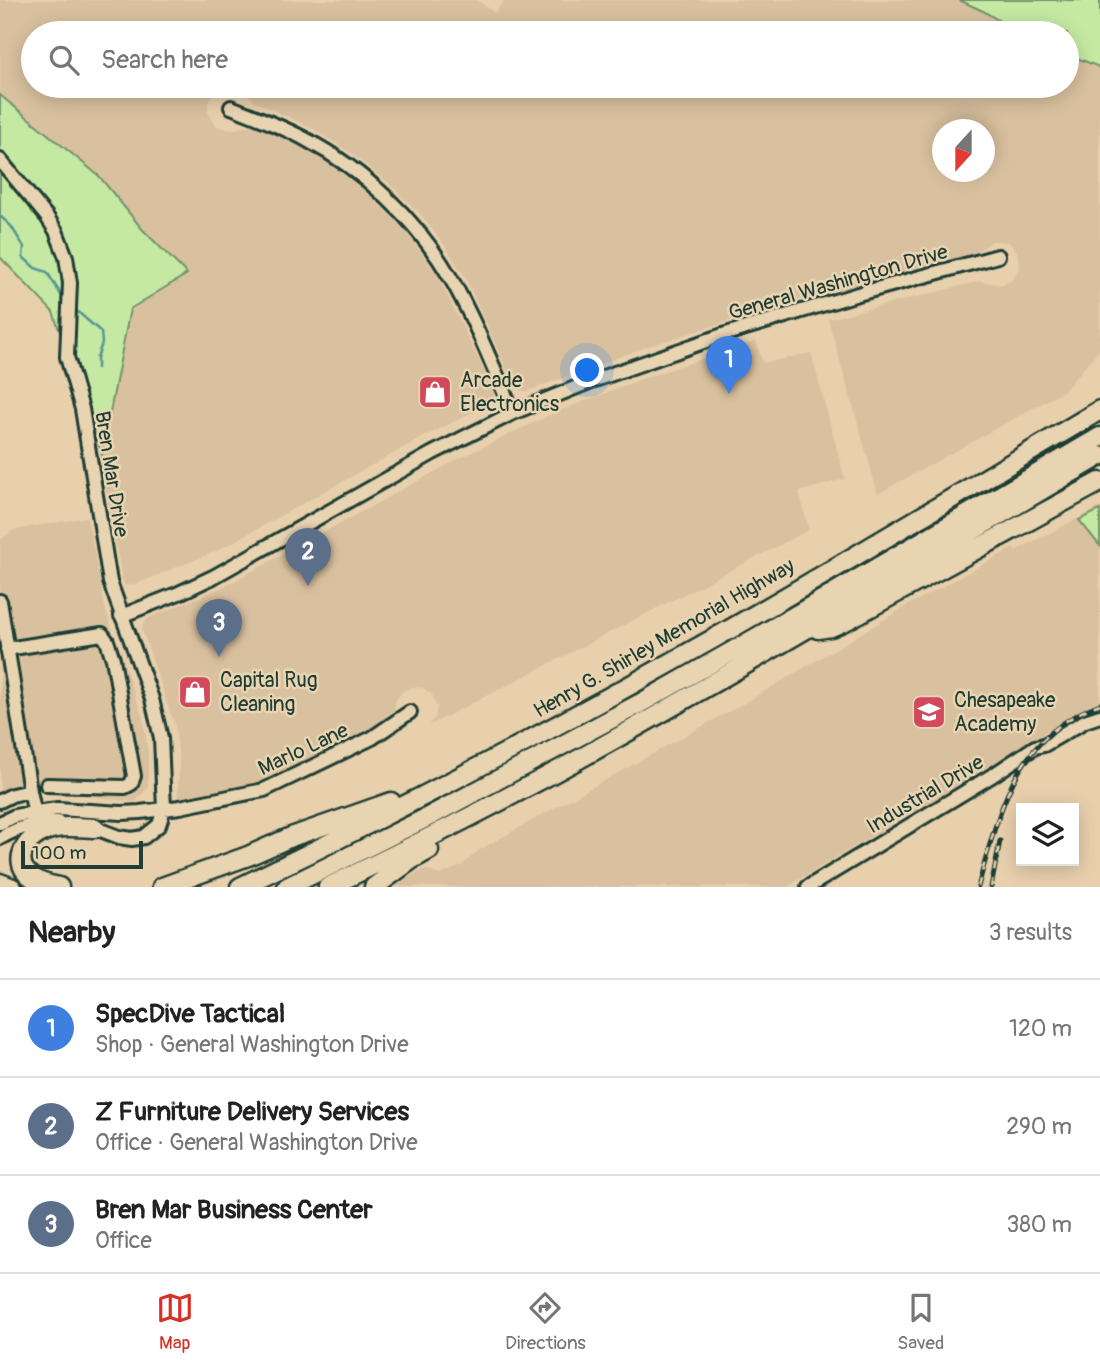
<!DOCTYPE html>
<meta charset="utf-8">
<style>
:root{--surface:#fff;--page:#f6f6f6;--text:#222;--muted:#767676;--line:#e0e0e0;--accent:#d93025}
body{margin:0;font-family:Pangolin,sans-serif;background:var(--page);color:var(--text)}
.controls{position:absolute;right:21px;bottom:21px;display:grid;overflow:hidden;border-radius:0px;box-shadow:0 4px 18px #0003}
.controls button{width:63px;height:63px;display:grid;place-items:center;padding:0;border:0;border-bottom:2px solid var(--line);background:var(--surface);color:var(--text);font:35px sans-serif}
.compass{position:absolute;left:932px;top:119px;width:63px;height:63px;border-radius:50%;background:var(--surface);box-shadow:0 4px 18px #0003;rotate:201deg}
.scale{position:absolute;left:21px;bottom:18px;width:122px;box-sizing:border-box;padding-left:7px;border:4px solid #1f3d34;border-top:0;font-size:19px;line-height:24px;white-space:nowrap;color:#1f3d34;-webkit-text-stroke:5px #e9d4b2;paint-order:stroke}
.you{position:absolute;left:588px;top:371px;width:24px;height:24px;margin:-18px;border:5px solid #fff;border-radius:50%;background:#1a73e8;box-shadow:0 0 0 10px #1a73e833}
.badge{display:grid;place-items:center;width:46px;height:46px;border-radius:50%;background:var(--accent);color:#fff;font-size:23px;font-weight:700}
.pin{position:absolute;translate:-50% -58px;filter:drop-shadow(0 2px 4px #0008)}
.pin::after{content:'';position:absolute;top:37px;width:24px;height:21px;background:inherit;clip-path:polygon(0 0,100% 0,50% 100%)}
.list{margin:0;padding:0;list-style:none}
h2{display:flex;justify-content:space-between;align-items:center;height:91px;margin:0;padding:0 28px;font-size:30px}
h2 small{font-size:23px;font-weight:400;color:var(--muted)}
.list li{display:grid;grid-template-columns:46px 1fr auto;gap:21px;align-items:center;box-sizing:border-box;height:98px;padding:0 28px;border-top:2px solid var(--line)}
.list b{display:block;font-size:26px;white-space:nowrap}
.list p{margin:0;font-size:23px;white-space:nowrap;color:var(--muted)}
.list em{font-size:23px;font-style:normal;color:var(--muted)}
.icon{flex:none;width:38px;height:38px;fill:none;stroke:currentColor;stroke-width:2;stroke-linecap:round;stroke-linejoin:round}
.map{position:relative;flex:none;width:1100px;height:887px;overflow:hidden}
.search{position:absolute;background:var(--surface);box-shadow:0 4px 18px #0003;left:21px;right:21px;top:21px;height:77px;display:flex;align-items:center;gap:18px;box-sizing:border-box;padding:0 24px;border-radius:38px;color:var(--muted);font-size:26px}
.sheet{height:385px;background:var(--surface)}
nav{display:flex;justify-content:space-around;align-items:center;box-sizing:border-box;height:98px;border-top:2px solid var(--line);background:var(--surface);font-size:19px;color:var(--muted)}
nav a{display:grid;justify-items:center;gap:4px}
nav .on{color:var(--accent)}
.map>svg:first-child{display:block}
.built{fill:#d9c19f;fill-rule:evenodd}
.green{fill:#c5e9a3;stroke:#72936c;stroke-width:2}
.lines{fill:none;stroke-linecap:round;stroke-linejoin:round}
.stream{stroke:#589596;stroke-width:2.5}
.minor-casing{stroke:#1f3d34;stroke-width:18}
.major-casing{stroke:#1f3d34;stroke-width:21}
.highway-casing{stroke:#1f3d34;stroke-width:23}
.minor{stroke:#e9d4b2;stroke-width:12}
.major{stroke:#e9d4b2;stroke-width:16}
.highway{stroke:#e9d4b2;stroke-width:18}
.rail-casing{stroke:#1f3d34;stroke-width:5}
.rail{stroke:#e9d4b2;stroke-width:2.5;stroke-dasharray:8;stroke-linecap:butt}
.labels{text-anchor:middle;stroke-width:5;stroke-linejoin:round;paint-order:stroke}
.street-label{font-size:21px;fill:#1f3d34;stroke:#e9d4b2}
.poi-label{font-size:21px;fill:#1f3d34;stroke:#e9d4b2;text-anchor:start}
</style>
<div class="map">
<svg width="1100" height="887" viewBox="0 0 1100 887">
<rect width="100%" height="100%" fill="#e9d0ad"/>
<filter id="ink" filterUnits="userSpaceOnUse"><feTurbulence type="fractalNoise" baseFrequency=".0143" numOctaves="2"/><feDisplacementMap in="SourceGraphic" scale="14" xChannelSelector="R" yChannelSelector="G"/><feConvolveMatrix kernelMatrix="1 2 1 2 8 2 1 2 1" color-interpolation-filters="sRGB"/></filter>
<g filter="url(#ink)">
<path class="built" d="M0,0H477L495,13L504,0H1062L1100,8V349L1064,391L878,494L828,319L980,281L1000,285L1011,281L1020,267L1017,251L1008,242L993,241L972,255L795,301L646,347L528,391H521L514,386L466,279L445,246L420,214L388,183L351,153L313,129L254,101L244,90L235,86L222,87L213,93L208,103V112L217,126L230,130L251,125L267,130L317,155L362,188L404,229L437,274L495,393L493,402L416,441L217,551L131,586L125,585L122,580L92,407L54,315L31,286L0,253ZM714,17L715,33H1067V86H33V33H694ZM942,130H984V172H942Z
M756,341L763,363L811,353L845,479L799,492L809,530L428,726L435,717L437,707L432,695L423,688L413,687L403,691L396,700L394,710L371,730L248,788L178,802L179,759L175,726L142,630L143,624L148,618L223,587L460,458L554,413L641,379Z
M1100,507V707L1071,717L787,887H387L425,869L440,875L462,865L479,850L755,697L910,604L1013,548L1015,551Z
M87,517L106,611L143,719L148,751V788L135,802L51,791L33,794L0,805V540L13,530Z"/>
<path class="green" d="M959,0H1100V69L1097,66L1067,54V33H1019L983,11Z
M0,95L99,176L143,230L187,274L130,309L102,454L53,312L0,257Z
M1100,510V546L1079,520Z"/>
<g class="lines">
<path class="stream" d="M0,216L11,226L24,247L23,257L35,268L47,272L61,295
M78,312L101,332L102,343L97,358V368"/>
<g class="minor-casing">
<path id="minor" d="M231,107C256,117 281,126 305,139C364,170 416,219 450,277C475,320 493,367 513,413
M0,160L47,217L56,231L66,257L70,283L67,357L82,409L110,582L152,699L161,738L164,809L159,825L144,837L132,839L119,837L90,826
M0,601L30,791L36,819
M121,616L179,593L213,577L433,453L513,413L592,381L726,334L858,294L998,256
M7,649L102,634L107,641L113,659L134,776L131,784L125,787L47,785
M0,801L12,795L30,791
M0,823L15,816L43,811L58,809L122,813L140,812L180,807L264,790L372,738L410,712
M0,838C19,827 36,822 58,822
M808,887L993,775L1035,747L1044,745L1085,721L1100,716"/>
</g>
<g class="major-casing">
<path id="major" d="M0,882L13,887"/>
</g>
<g class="highway-casing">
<path id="highway" d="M818,629L831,627L847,620L1100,482
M59,887C50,885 41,884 33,878C10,863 25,839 45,831C61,825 79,827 95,828
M162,887L248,856L291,837L391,802
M240,887C405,808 567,722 727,631C852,559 976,484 1100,410
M287,887L430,816L639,704L796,615L1100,437
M328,887C422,842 515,795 606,744C773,651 935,552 1100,456
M374,887L411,860L429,850"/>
</g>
<use href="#minor" class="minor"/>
<use href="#major" class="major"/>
<use href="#highway" class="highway"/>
<g class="rail-casing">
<path id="rail" d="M978,887C1000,808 1015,736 1100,704
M991,887L1000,841"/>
</g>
<use href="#rail" class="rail"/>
</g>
</g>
<defs>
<g id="shop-square" transform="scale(1.75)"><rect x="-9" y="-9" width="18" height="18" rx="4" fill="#d1495b" stroke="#e9d4b2"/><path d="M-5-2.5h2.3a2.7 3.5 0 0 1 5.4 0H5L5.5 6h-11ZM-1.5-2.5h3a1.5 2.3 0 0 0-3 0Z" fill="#fff"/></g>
<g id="school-square" transform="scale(1.75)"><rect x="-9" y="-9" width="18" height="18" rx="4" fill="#d1495b" stroke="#e9d4b2"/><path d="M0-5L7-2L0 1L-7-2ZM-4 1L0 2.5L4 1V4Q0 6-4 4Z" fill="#fff"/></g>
</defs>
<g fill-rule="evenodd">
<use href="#shop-square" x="435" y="392"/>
<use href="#shop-square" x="195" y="692"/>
<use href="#school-square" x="929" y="712"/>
</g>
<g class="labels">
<g class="street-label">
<text transform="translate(838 282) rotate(-16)" y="7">General Washington Drive</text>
<text transform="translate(112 474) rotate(81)" y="7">Bren Mar Drive</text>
<text transform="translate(664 638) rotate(-30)" y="7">Henry G. Shirley Memorial Highway</text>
<text transform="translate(303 749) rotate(-25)" y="7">Marlo Lane</text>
<text transform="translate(925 794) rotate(-31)" y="7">Industrial Drive</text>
</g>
<g class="poi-label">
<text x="460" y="387">Arcade<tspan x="460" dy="24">Electronics</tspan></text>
<text x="220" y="687">Capital Rug<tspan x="220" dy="24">Cleaning</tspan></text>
<text x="954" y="707">Chesapeake<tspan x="954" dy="24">Academy</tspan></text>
</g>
</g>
</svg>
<div class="controls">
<button><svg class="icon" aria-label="layers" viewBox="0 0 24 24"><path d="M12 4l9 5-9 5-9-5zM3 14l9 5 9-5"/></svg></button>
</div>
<svg class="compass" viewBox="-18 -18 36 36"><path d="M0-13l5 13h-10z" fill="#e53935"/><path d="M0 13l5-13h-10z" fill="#767676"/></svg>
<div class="scale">100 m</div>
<div class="you"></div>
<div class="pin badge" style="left:729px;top:394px;background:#3f7fe0">1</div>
<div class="pin badge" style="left:308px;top:586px;background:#5c6f8a">2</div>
<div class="pin badge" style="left:219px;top:657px;background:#5c6f8a">3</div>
<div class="search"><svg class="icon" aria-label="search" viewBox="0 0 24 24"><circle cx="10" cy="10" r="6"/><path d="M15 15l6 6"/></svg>Search here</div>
</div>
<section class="sheet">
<h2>Nearby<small>3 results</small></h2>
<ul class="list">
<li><span class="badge" style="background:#3f7fe0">1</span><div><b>SpecDive Tactical</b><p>Shop · General Washington Drive</p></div><em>120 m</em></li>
<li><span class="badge" style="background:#5c6f8a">2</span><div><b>Z Furniture Delivery Services</b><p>Office · General Washington Drive</p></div><em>290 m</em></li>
<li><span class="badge" style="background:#5c6f8a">3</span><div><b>Bren Mar Business Center</b><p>Office</p></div><em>380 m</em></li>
</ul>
</section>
<nav>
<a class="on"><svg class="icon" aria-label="map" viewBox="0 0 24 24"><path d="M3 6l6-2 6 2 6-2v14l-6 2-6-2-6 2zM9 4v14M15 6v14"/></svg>Map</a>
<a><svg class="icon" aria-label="directions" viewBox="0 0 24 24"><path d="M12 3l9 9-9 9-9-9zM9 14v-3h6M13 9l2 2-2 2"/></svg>Directions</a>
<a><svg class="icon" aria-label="saved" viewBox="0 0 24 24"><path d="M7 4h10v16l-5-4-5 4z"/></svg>Saved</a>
</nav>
